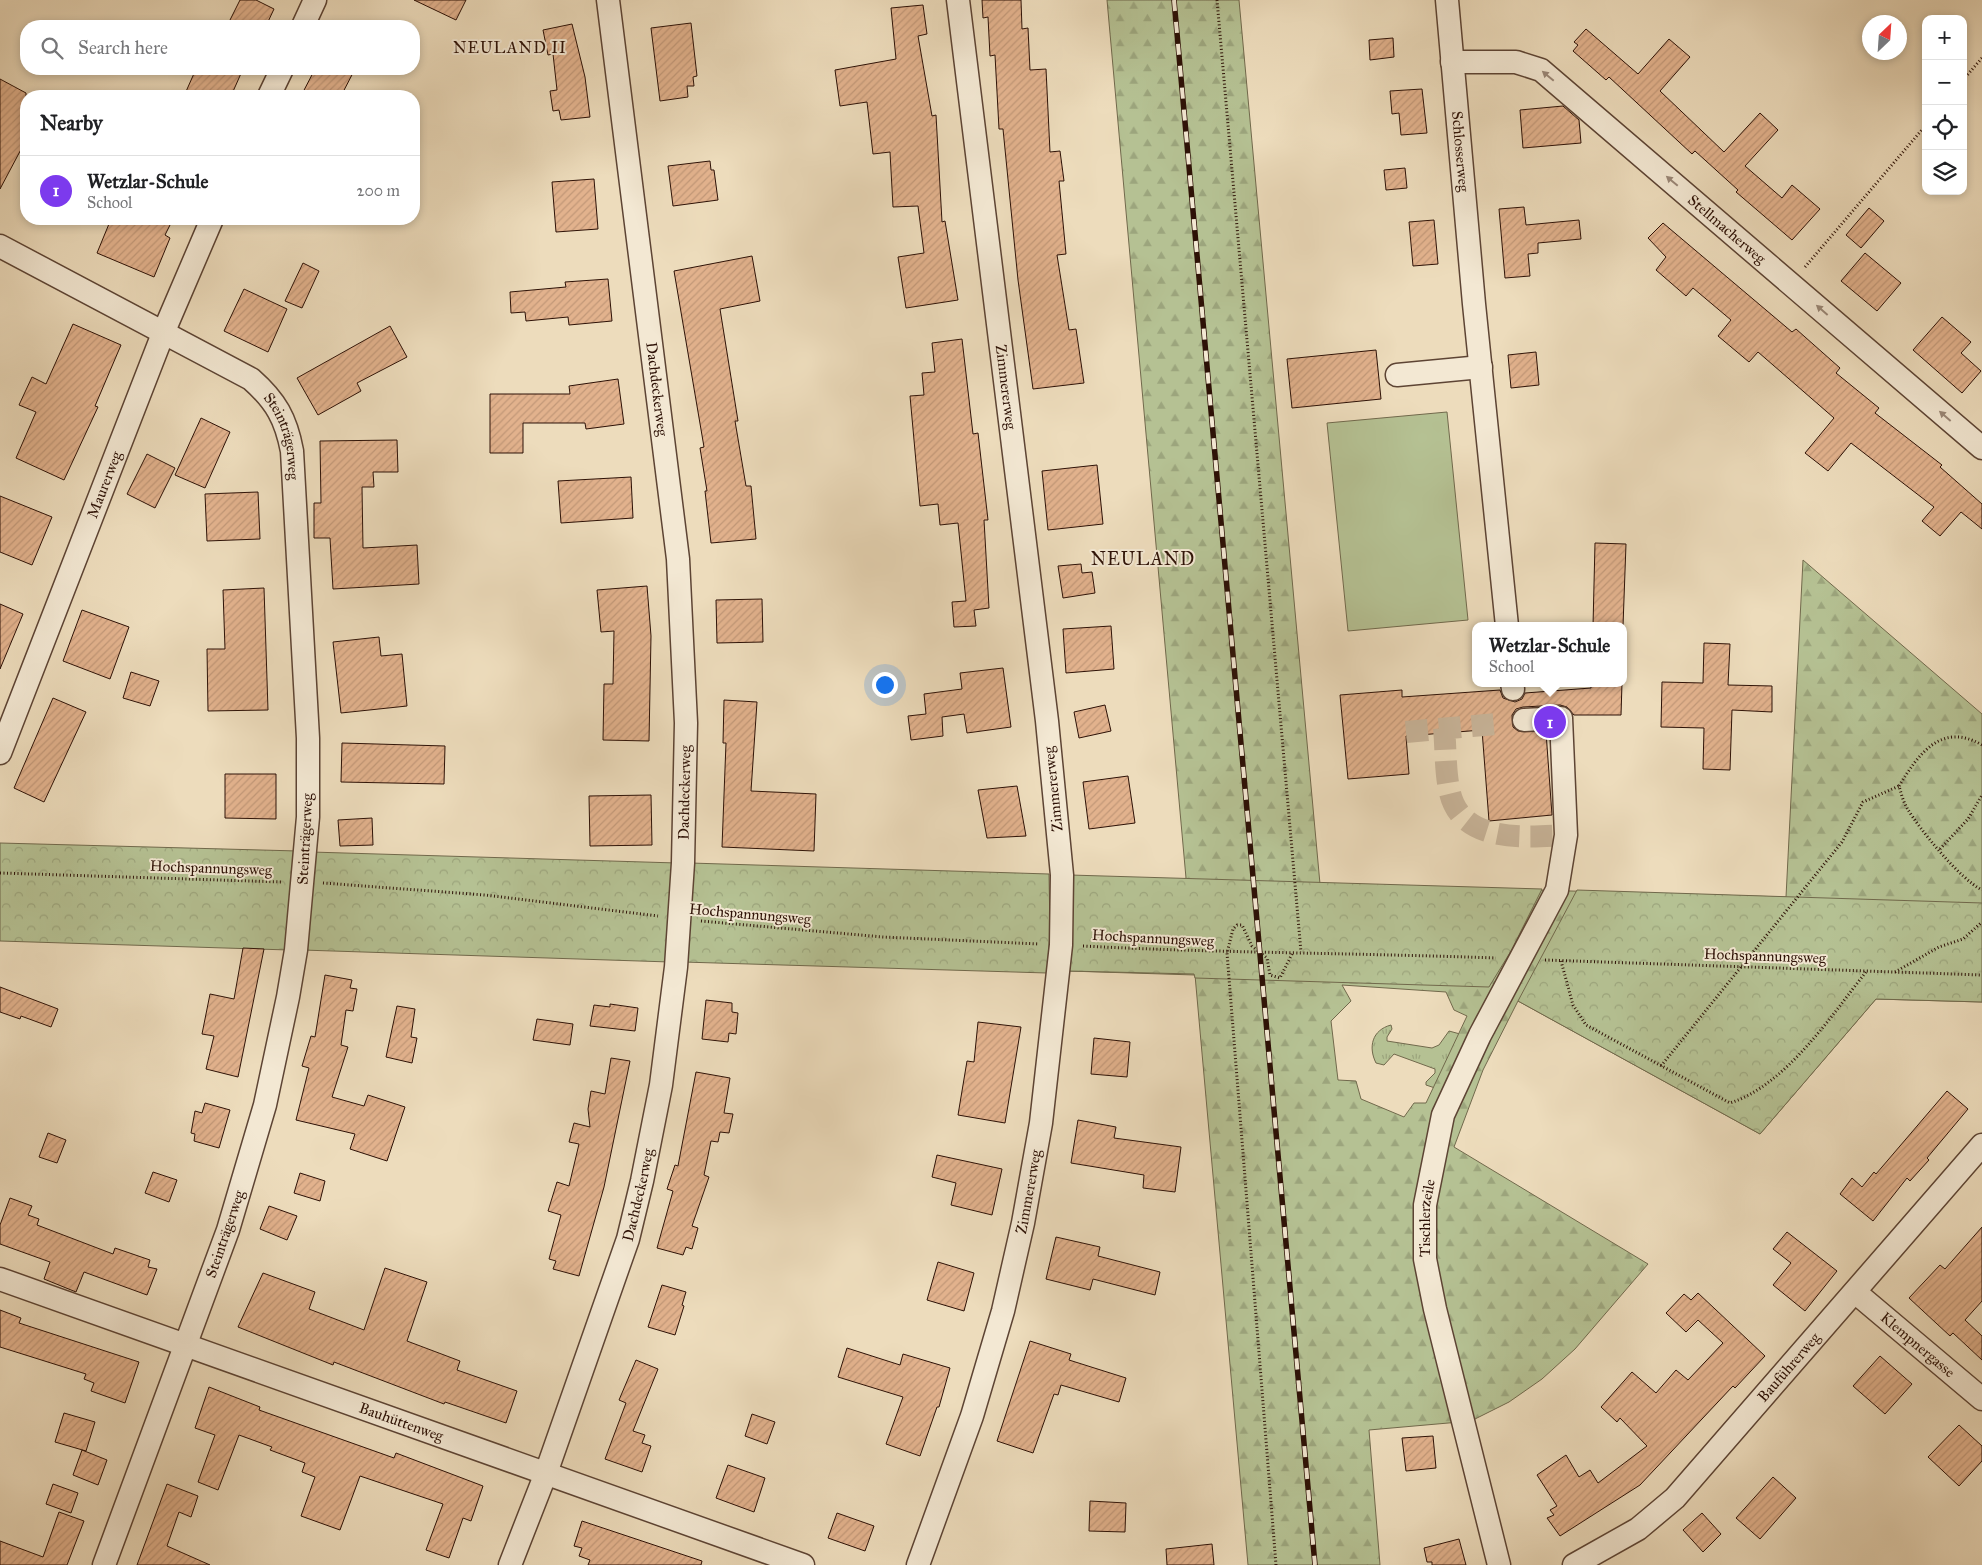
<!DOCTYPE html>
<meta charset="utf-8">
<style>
:root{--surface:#fff;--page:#f2f2f2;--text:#202124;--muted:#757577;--line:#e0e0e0;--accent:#7c3aed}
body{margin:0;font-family:"IM FELL Great Primer",serif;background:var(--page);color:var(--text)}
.controls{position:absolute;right:15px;top:15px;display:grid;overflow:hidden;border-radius:10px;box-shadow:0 2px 8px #0003}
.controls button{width:45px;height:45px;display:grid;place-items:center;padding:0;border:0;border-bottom:1px solid var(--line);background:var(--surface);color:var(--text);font:25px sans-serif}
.compass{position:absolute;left:1862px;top:15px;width:45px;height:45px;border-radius:50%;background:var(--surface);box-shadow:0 2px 8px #0003;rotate:25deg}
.you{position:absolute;left:884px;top:684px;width:18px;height:18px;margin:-12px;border:4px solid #fff;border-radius:50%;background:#1a73e8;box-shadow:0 0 0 8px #1a73e833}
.badge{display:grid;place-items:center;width:32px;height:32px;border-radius:50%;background:var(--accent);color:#fff;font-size:16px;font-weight:700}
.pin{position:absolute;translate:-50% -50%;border:2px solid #fff;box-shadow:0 1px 5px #0006}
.popup{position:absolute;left:1472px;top:622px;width:155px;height:65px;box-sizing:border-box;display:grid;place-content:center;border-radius:10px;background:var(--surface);filter:drop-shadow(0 1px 4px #0005);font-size:16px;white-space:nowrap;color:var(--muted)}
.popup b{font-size:19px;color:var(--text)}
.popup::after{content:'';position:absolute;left:50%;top:100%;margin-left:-10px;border:10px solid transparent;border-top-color:var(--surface)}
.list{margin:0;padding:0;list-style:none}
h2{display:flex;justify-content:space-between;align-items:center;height:65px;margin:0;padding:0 20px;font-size:21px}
h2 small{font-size:16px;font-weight:400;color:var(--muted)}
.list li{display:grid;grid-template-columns:32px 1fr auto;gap:15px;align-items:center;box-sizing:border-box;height:70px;padding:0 20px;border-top:1px solid var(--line)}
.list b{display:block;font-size:19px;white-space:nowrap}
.list p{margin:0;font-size:16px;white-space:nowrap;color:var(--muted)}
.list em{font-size:16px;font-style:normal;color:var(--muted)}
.icon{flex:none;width:28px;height:28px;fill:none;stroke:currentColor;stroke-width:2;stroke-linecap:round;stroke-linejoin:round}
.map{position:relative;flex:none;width:1982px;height:1565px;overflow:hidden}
.search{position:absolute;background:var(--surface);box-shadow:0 2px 8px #0003;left:20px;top:20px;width:400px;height:55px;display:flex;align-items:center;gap:12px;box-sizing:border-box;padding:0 18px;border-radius:20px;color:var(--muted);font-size:19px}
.panel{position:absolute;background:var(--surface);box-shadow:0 2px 8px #0003;left:20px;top:90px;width:400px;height:135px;border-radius:20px}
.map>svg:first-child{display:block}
.grass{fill:url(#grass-tufts);stroke:#71694c}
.forest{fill:url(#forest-firs);stroke:#71694c;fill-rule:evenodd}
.park{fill:url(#park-crowns);stroke:#71694c}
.garden{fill:#b5c193;stroke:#71694c}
.building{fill:url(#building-hatch);stroke:#2d1106}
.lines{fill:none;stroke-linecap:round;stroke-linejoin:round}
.minor-tunnel{stroke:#c7b398;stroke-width:22;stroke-dasharray:22 11;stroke-linecap:butt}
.minor-casing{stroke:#5d4434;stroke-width:25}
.path{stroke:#2d1106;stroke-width:3;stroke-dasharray:1 2.5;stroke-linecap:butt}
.minor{stroke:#f3e8d3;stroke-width:22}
.rail-casing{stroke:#2d1106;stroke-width:5.5}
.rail{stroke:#f3e8d3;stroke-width:4;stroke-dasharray:11;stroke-linecap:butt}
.oneway{fill:#9a8777}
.labels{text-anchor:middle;stroke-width:4;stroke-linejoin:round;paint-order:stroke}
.street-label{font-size:15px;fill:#2d1106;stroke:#f3e8d3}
.neighbourhood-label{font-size:16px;letter-spacing:1px;fill:#2d1106;stroke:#f3e8d3}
.quarter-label{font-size:18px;letter-spacing:1px;fill:#2d1106;stroke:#f3e8d3}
</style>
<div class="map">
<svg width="1982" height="1565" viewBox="0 0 1982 1565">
<defs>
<pattern id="grass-tufts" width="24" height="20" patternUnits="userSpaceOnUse" patternTransform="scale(1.25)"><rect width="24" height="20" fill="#b5c193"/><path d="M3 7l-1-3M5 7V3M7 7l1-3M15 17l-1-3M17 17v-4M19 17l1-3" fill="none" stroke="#9ca57d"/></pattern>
<pattern id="forest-firs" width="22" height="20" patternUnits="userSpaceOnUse" patternTransform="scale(1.25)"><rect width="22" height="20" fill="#b5c193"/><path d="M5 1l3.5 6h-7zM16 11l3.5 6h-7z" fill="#9ca57d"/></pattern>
<pattern id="park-crowns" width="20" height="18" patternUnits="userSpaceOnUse" patternTransform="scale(1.25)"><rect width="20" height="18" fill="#b5c193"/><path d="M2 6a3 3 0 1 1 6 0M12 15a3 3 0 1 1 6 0" fill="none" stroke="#9ca57d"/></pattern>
<pattern id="building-hatch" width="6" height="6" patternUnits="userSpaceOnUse" patternTransform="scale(1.25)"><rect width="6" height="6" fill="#e2b28d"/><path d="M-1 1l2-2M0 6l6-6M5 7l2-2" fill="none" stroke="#c29878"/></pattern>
</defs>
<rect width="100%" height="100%" fill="#eddcbc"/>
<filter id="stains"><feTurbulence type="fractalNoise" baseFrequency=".004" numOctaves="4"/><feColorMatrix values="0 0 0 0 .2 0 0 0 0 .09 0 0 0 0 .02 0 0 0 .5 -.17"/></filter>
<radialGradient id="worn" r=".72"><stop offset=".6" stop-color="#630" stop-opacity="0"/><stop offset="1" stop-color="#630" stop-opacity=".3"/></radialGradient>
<path class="grass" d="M1391,1025L1392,1029L1387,1037V1041L1432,1048L1439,1045L1449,1031L1460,1034L1435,1088L1426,1085V1082L1435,1073V1069L1394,1054L1384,1065L1376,1063C1368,1047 1372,1030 1391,1025Z"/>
<path class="forest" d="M1107,0H1239L1320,884L1786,897L1803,560L1982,714V1002L1876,999L1760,1134L1518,1001L1483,1070L1454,1147L1648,1264L1575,1349L1542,1379L1509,1402L1471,1421L1369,1430L1380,1565H1248L1195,975L1068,971L1186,878ZM1342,985L1446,992L1454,1010L1467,1016L1426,1103H1414L1404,1117L1361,1099L1356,1081L1338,1080L1331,1021L1351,1001Z"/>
<path class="park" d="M0,843L298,851L289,950L0,941Z
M311,852L677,863L670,962L302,950Z
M690,863L1049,874L1050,933L1047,973L683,962Z
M1070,875L1542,889L1511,951L1489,987L1195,978L1194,974L1068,971Z
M1577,890L1982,903V1002L1876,999L1760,1134L1518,1001Z"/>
<path class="garden" d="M1447,412L1468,620L1348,631L1327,423Z"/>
<path class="building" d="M240,0H256L274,9L266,26H227Z
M414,0H466L456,20Z
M982,0H1021L1022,29L1028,28L1030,70L1046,69L1050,152L1060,151L1064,181H1059L1066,254L1057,255L1069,330L1076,329L1084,383L1033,389L1018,280L1003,129H999L995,55L990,56L988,17L983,18Z
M923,5L927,34L918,36L932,116L936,115L942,222L945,221L958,300L906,308L898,257L924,253L918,206L893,207L890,152L873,154L867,102L840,106L835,70L896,59L891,8Z
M691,23L697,76L693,77L694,86H687L688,97L660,101L651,28Z
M572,24L585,77L590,117L561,120L559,110L553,111L550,91L557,90L553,54L548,55L543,30Z
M1586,29L1638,74L1669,39L1690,57L1660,91L1724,152L1760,113L1778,130L1745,166L1782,198L1792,185L1820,209L1792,240L1736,192L1738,190L1695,151L1692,154L1609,77L1606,80L1573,51L1578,45L1574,42Z
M1393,38L1394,57L1370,60L1369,40Z
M196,69H243L231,96H184Z
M315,69H355L341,96H301Z
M0,79L26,93V140L0,189Z
M1422,89L1427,133L1401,135L1399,113L1392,114L1390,91Z
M1563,106L1579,120L1581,143L1523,148L1520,110Z
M710,161L711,170H714L718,200L673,206L668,166Z
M1405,168L1407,188L1386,190L1384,170Z
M594,179L598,229L556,232L552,182Z
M1524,207L1526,225L1579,220L1581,239L1538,243V253L1528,254L1530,276L1505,278L1499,209Z
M1869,208L1884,221L1861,248L1846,235Z
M111,219H173L165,235L170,238L154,277L97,253Z
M1434,220L1438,264L1413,266L1409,222Z
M1663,223L1792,332L1796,329L1840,368L1836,373L1879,408L1875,413L1942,465L1940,467L1982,504V529L1961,512L1940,536L1922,521L1934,507L1851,443L1828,471L1805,453L1834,418L1758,352L1749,362L1718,336L1731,320L1693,288L1686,296L1656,270L1666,257L1648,238Z
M1865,253L1901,283L1877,311L1841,281Z
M752,256L760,301L720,309L738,421H735L746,486H751L756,539L711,543L705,491H707L700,448L704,447L674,271Z
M303,263L319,271L302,308L285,301Z
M608,279L612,321L569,325L568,317L526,321L525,312L511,313L510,292L566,287L565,282Z
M244,289L287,309L268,352L224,331Z
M1942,317L1971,342L1961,353L1981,371L1962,393L1913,350Z
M73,324L121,345L95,406L98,407L64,480L16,458L36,412L19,405L32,377L46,384Z
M390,326L407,357L357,383L361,391L318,415L297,378Z
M962,339L973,434L978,433L988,520H984L989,608L974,610L976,626L954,627L952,602L966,601L958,523L940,525L938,504L920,506L910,396L924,395L922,373L935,372L932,343Z
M1376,350L1381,399L1292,408L1287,359Z
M1536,352L1539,385L1511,388L1508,355Z
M618,379L624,424L586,429L585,423H523V453H490V394H570L569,386Z
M201,418L230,432L205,488L175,475Z
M397,440L398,472H373L374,487H362L363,548L417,545L419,584L333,589L330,538H314V503H321L320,441Z
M147,454L175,468L155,508L127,494Z
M1097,465L1103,524L1048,530L1042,471Z
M631,477L633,518L561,523L558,481Z
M258,492L260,539L207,541L205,494Z
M0,496L52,517L32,565L0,552Z
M1595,543L1626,544L1623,626H1593Z
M1081,564L1082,573L1092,572L1095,593L1063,598L1058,566Z
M647,586L651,636L649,741L603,740L604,684H613L614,631L601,632L597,590Z
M264,588L268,710L208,711L207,649H225L223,590Z
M762,599L763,642L717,643L716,600Z
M0,604L23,614L0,669Z
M82,610L129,627L110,679L63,661Z
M1111,626L1114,669L1066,673L1063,629Z
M379,637L381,656L402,654L407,706L341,713L333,642Z
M1704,643L1730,644L1728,685L1772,686V712L1732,710L1730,770L1703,769L1704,728L1661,727L1662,682L1703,683Z
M1003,668L1011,727L967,733L964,714L942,717L943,736L911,740L908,716L926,714L924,694L962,689L960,673Z
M131,672L159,681L150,706L123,698Z
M1591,683H1622L1621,715H1574L1567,707L1560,705L1523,707L1516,709L1512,715L1513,727L1518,731L1546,732L1552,815L1489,821L1482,730L1406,736L1409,774L1348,779L1340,695L1402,690V697L1500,690L1503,698L1515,702L1522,699L1525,693L1591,688Z
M53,698L86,712L44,802L14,788Z
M724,700L757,702L751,791L816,794L814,851L722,847L726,743H723Z
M1105,705L1111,731L1079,738L1074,712Z
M342,743L445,746L444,784L341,782Z
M225,774H276V819L225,818Z
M1128,776L1135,823L1089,829L1083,782Z
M1017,786L1026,836L987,838L978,790Z
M651,795L652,845L590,846L589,796Z
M372,818L373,845L340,846L338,820Z
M243,948L264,949L238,1077L206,1069L214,1036L202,1034L210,994L234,999Z
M325,975L352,980L350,988L357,989L353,1011L346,1010L341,1045L348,1047L332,1097L364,1106L368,1095L405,1107L387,1161L350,1149L355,1134L296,1120L309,1068L302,1066L311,1036L315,1037Z
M0,987L58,1009L51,1027L21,1016L20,1019L0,1012Z
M706,1000L732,1003V1012L738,1013L736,1034L729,1033L728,1042L702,1039Z
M610,1004L638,1008L635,1031L590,1026L594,1005L610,1007Z
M397,1006L415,1009L411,1037L417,1038L412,1063L386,1057Z
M537,1019L573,1024L570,1045L533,1040Z
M978,1022L1021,1027L1005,1123L958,1115L967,1061L974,1062Z
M1094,1038L1130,1042L1127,1077L1091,1074Z
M611,1058L630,1061L604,1187L579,1276L553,1269L556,1261L549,1259L561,1215L548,1211L557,1182L569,1186L579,1144L569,1142L574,1123L590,1127L588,1109L591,1091L605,1094Z
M696,1072L730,1078L724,1113L733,1114L729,1133L720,1132L718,1142L711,1141L704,1175L709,1177L692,1226L698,1228L692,1249L686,1247L683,1255L657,1248L673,1191L667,1189L675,1165L678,1166Z
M1947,1091L1968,1109L1927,1158L1929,1160L1910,1181L1907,1178L1873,1221L1840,1194L1852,1178L1862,1187L1874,1172L1876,1174Z
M205,1103L230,1110L219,1148L194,1141L195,1134L191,1133L195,1111L202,1113Z
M1078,1120L1116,1127L1114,1138L1181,1147L1175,1192L1143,1188L1144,1175L1071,1163Z
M48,1133L66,1140L57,1163L39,1157Z
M937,1155L1002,1169L992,1215L951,1205L956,1183L932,1177Z
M153,1172L177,1180L169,1202L145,1193Z
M300,1173L325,1181L320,1201L294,1193Z
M10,1198L32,1206L28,1215L39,1219L37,1225L113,1254L115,1248L150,1260L148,1267L157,1269L147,1295L84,1272L76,1292L44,1279L50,1262L0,1244V1225Z
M269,1206L297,1216L287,1240L260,1229Z
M1982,1227V1301L1965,1320L1982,1336V1360L1953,1333L1950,1336L1909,1298L1940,1265L1945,1269Z
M1787,1232L1837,1271L1805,1311L1773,1285L1791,1263L1773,1249Z
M1056,1237L1100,1247L1098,1256L1160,1272L1155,1295L1093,1279L1090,1290L1046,1279Z
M938,1262L974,1273L964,1311L927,1300Z
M385,1268L427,1282L407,1341L460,1361L457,1370L517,1391L506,1423L445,1402L444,1404L334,1362L333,1365L238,1327L263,1273L315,1292L309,1309L364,1330Z
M662,1285L686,1292L682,1305L684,1306L675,1335L648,1327Z
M1698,1293L1765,1356L1735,1388L1733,1386L1640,1485L1560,1536L1547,1518L1554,1515L1550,1510L1557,1506L1537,1475L1566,1455L1579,1477L1590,1470L1598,1483L1647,1446L1620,1418L1617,1422L1601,1407L1632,1372L1656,1393L1676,1370L1688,1380L1723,1343L1698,1320L1686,1332L1666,1313L1684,1294L1691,1300Z
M0,1310L21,1318L19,1323L139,1362L125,1403L91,1391L94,1383L84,1379L86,1374L0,1347Z
M1030,1341L1071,1354L1069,1360L1126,1378L1119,1402L1061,1385L1058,1395L1054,1394L1033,1453L997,1441Z
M847,1348L900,1365L903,1354L950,1368L939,1407H937L920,1456L886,1444L903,1397L838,1377Z
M1880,1356L1912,1384L1885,1414L1853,1386Z
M636,1360L658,1369L633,1431L645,1435L642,1443L651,1446L642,1472L605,1459L626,1403L619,1400Z
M209,1387L260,1407L259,1410L394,1458L396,1453L483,1486L471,1521L463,1518L449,1558L426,1550L443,1504L360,1476L340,1530L301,1516L315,1477L302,1472L305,1463L270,1450L272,1447L239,1435L218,1490L198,1482L215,1435L195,1428Z
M64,1413L95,1422L86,1451L55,1442Z
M752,1414L775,1422L767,1444L745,1436Z
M1959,1425L1982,1446V1461L1959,1486L1928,1457Z
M1433,1436L1436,1468L1406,1471L1402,1438Z
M82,1450L107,1460L98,1485L73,1475Z
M728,1465L765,1478L754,1512L716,1498Z
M1773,1477L1796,1498L1760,1539L1736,1518Z
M53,1484L78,1493L71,1513L46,1504Z
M167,1484L198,1496L191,1517L179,1512L167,1546L210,1565H137Z
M1090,1501L1126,1503L1125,1532L1089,1531Z
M59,1512L84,1521L67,1565H0V1541L43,1557Z
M837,1513L874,1526L865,1551L828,1538Z
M1702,1513L1721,1534L1703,1552L1683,1530Z
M582,1521L702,1561L701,1565H588L590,1560L579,1556L582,1548L574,1546Z
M1459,1539L1466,1565H1432V1562H1427L1424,1548Z
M1212,1544L1214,1565H1167L1166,1549Z"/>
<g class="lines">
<path class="minor-tunnel" d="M1444,728C1446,749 1445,773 1450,793C1462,844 1527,837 1566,835
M1406,732L1496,724"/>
<g class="minor-casing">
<g id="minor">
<path id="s1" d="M1447,0L1474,304L1507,626"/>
<path d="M303,26L315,0"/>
<path id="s2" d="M1452,62H1516L1541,70L1982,448"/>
<path d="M269,96L282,69"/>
<path id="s3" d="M0,246L251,379C276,401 286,419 292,451L308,738V817L296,950L288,997L265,1105L228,1230L104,1565"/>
<path d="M1397,375L1481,367"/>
<path d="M1512,683L1513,689"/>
<path id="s4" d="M0,753L164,331L212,219"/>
<path id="s5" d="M0,1279L803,1565"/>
<path id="s6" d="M1855,1292L1982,1399"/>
<path id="s7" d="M510,1565L546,1473L628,1239L642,1181L661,1085L676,967L683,863L686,723L678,559L608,0"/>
<path id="s8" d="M918,1565L972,1416L1003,1311L1023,1223L1041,1123L1061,945L1062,875L1047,721L958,0"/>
<path id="s9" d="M1499,1565L1435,1309L1425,1259V1205L1443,1115L1480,1035L1557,890L1566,835L1561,718L1524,720"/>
<path id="s10" d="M1574,1565L1638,1529L1675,1498L1982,1145"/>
</g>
</g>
<path class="path" d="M1217,0L1301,952
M1963,80L1982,58
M1805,267L1926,125
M1982,745C1941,721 1918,755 1899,786C1901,793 1903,801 1907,808C1920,830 1960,879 1982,890
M1940,849L1968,819L1982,795
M0,873L282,882
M323,883L485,895L658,916
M701,921L883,937L1039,944
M1083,946C1220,953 1358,953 1496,958
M1545,960L1982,975
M1561,961L1573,1005L1586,1025L1730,1103C1786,1085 1831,1016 1866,972
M1895,972L1939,947L1963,939L1982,922
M1661,1066L1842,842L1863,802L1899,786
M1276,1565L1227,953L1233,929L1237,925H1242L1252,946L1267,958L1270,975L1280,978L1293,952"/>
<use href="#minor" class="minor"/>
<g class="rail-casing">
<path id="rail" d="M1174,0L1315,1565"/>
</g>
<use href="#rail" class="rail"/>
</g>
<defs><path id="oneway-solid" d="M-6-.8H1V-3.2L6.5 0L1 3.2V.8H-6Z" transform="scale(1.25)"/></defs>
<g class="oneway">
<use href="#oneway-solid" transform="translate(1548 76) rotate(-140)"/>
<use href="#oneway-solid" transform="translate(1672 181) rotate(-140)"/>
<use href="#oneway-solid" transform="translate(1822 310) rotate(-139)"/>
<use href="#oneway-solid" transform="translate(1945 416) rotate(-139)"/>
</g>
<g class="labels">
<g class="street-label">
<text dy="5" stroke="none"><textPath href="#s1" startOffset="152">Schlosserweg</textPath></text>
<text dy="5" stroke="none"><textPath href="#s2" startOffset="335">Stellmacherweg</textPath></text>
<text transform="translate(1006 387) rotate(83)" y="5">Zimmererweg</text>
<text transform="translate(657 389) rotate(83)" y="5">Dachdeckerweg</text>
<text dy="5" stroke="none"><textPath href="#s3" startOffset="352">Steinträgerweg</textPath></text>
<text dy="5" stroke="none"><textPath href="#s4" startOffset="288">Maurerweg</textPath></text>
<text transform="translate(1053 789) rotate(-96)" y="5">Zimmererweg</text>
<text dy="5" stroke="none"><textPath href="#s7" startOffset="798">Dachdeckerweg</textPath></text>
<text transform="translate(305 839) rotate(-87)" y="5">Steinträgerweg</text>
<text transform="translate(211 868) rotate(2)" y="5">Hochspannungsweg</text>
<text transform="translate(750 914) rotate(5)" y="5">Hochspannungsweg</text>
<text transform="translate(1153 938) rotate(3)" y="5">Hochspannungsweg</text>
<text transform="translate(1765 956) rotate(2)" y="5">Hochspannungsweg</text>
<text dy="5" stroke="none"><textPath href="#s8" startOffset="390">Zimmererweg</textPath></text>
<text dy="5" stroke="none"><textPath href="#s7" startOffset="392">Dachdeckerweg</textPath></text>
<text dy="5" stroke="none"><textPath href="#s9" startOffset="356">Tischlerzeile</textPath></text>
<text transform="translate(225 1234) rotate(-71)" y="5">Steinträgerweg</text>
<text dy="5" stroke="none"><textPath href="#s6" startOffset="82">Klempnergasse</textPath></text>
<text dy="5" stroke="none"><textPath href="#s10" startOffset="295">Bauführerweg</textPath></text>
<text dy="5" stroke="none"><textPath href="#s5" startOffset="426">Bauhüttenweg</textPath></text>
</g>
<g class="neighbourhood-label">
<text x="510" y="53">NEULAND II</text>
</g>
<g class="quarter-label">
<text x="1143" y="565">NEULAND</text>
</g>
</g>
<rect width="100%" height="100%" filter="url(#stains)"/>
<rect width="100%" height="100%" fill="url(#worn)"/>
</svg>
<div class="controls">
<button>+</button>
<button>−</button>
<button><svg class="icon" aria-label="locate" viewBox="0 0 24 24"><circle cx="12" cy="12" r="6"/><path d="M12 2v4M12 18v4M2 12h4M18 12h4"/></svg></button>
<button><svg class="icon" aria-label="layers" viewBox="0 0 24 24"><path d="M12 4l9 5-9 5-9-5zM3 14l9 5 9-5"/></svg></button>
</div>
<svg class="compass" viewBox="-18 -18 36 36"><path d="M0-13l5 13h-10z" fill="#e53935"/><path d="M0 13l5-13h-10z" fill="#757577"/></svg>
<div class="you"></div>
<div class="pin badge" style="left:1550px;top:722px">1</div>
<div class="popup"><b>Wetzlar-Schule</b>School</div>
<div class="search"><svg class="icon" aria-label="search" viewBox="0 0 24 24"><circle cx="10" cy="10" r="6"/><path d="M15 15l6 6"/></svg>Search here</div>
<section class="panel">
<h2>Nearby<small></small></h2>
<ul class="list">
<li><span class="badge">1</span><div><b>Wetzlar-Schule</b><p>School</p></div><em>200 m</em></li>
</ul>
</section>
</div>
